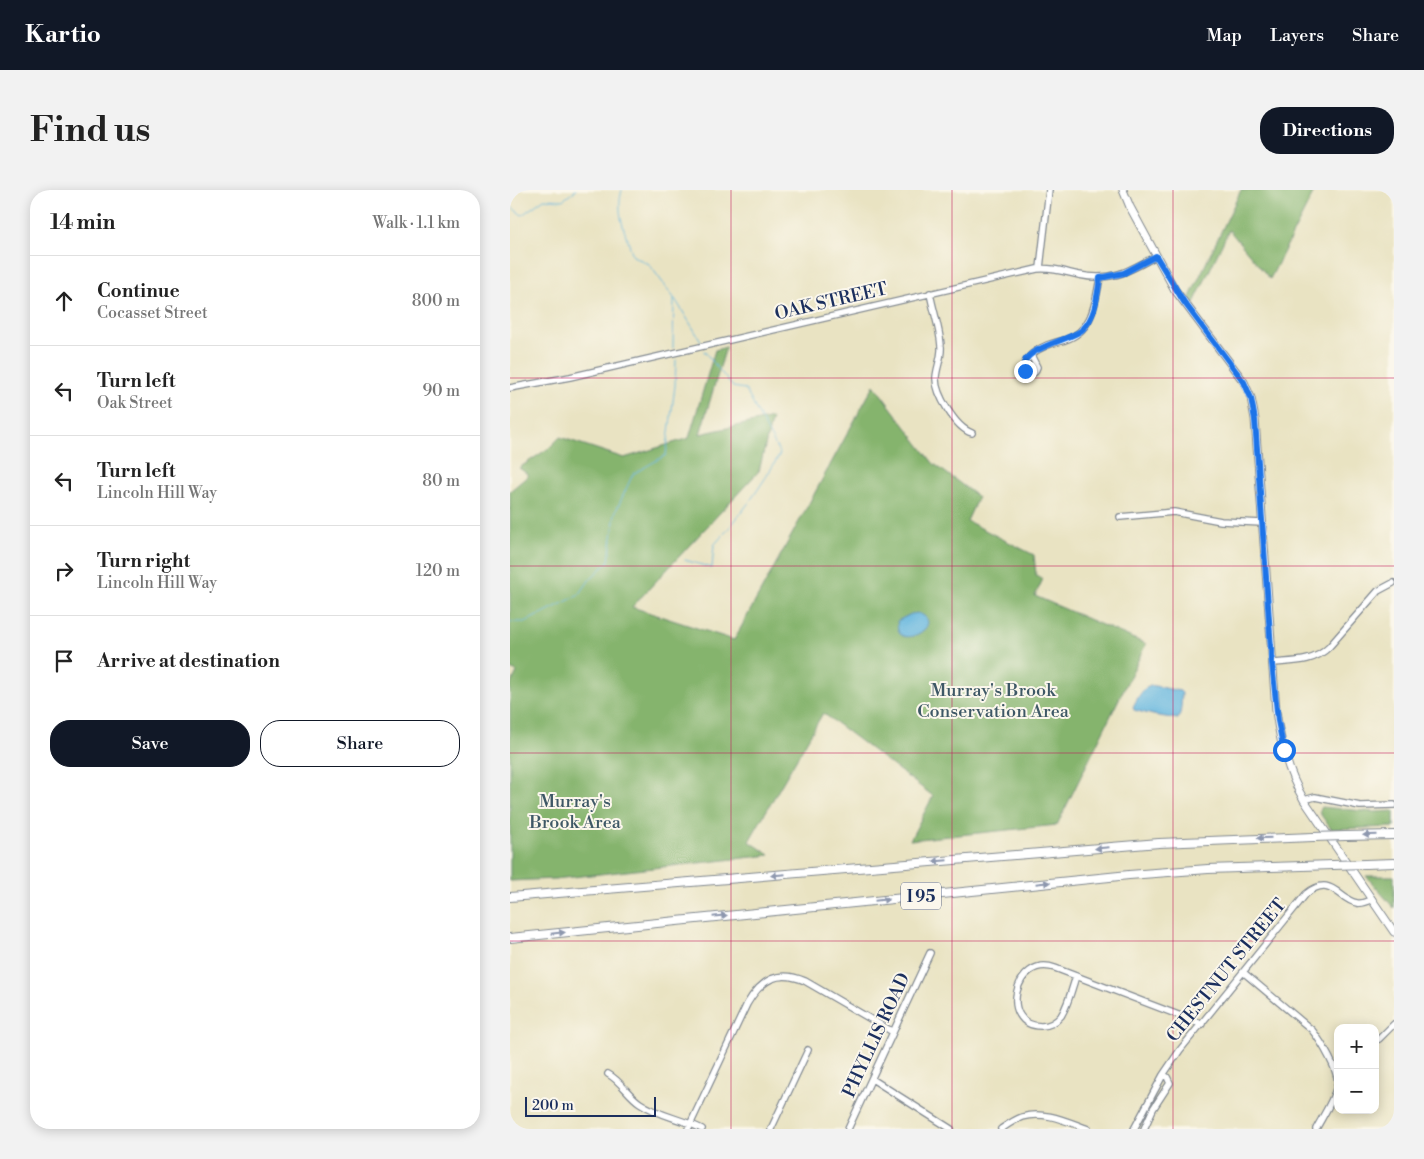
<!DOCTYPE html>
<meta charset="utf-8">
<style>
:root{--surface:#fff;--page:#f2f2f2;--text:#222;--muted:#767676;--line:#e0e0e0;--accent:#111827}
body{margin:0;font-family:"Libre Bodoni",serif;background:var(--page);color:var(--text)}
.controls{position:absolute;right:15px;bottom:15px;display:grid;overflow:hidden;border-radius:10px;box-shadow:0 2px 12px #0003}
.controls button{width:45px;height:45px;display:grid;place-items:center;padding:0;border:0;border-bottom:1px solid var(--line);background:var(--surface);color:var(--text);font:25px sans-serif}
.scale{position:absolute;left:15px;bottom:12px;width:131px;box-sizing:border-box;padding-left:5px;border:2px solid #1b2f5e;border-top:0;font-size:14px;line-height:18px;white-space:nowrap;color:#1b2f5e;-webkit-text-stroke:4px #fbf7ec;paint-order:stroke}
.stop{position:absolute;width:15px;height:15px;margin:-11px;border:4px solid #1a73e8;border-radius:50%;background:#fff}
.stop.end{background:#1a73e8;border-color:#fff;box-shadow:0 1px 5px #0008}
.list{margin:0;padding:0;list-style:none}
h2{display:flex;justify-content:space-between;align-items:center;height:65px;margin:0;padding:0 20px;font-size:21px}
h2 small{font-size:16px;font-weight:400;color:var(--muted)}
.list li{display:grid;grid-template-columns:32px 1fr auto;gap:15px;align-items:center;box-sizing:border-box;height:90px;padding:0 20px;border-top:1px solid var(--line)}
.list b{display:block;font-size:19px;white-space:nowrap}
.list p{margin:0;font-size:16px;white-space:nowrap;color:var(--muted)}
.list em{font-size:16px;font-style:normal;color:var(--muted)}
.actions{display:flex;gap:10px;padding:15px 20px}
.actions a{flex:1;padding:11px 0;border:1px solid var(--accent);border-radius:20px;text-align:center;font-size:18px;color:var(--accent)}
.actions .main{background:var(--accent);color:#fff}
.icon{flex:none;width:28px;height:28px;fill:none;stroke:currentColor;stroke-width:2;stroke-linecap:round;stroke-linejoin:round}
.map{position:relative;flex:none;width:884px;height:939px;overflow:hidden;border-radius:20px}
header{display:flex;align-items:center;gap:30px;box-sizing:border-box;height:70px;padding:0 25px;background:var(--accent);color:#fff}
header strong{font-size:24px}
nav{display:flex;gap:28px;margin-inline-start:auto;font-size:18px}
.intro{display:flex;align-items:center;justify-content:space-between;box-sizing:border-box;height:120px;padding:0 30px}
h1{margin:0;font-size:35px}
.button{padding:12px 22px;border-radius:20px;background:var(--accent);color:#fff;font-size:18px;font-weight:700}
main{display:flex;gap:30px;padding:0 30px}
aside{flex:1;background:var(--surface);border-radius:20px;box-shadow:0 2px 12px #0003}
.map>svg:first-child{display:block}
.forest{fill:#85b46d;stroke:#507266}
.water{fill:#62b5de;stroke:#3e729e}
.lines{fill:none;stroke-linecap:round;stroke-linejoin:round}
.stream{stroke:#62b5de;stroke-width:1}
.minor-casing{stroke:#828990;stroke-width:8}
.major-casing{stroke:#828990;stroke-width:9}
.highway-casing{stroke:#828990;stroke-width:10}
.minor{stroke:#fff;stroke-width:5.5}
.major{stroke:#fff;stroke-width:7}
.highway{stroke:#fff;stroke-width:8}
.highway-bridge-casing{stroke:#828990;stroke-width:10;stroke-linecap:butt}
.highway-bridge{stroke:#fff;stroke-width:8}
.oneway{fill:#8d97ae}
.route{stroke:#1a73e8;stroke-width:6}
.grid{fill:none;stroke:#c2185b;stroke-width:1;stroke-opacity:0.55}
.labels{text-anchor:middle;stroke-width:4;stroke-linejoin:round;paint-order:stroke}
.shield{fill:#fbf7ec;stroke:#5e6b89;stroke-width:1}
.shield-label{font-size:16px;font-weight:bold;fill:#1b2f5e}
.street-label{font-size:18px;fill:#1b2f5e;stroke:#fbf7ec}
.park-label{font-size:18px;fill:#3e5866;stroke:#fbf7ec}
</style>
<header>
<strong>Kartio</strong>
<nav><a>Map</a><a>Layers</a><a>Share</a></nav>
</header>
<div class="intro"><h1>Find us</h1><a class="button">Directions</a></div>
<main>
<aside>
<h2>14 min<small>Walk · 1.1 km</small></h2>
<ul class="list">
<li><svg class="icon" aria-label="ahead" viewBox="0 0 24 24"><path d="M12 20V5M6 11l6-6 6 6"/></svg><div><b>Continue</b><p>Cocasset Street</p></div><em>800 m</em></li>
<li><svg class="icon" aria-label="left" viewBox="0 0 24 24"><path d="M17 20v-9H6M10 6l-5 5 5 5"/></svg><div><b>Turn left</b><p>Oak Street</p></div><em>90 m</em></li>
<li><svg class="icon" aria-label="left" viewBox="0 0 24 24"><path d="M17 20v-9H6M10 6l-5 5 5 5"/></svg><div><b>Turn left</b><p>Lincoln Hill Way</p></div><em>80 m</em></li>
<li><svg class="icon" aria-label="right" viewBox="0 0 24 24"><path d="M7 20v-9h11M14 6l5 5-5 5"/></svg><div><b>Turn right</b><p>Lincoln Hill Way</p></div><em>120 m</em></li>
<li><svg class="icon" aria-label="arrive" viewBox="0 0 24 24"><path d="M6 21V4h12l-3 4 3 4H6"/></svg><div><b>Arrive at destination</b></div></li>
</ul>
<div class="actions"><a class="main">Save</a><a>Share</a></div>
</aside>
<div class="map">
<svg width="884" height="939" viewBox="0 0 884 939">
<rect width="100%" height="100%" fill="#fbf7ec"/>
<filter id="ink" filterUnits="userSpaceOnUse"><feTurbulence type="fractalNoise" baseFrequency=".02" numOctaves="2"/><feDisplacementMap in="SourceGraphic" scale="10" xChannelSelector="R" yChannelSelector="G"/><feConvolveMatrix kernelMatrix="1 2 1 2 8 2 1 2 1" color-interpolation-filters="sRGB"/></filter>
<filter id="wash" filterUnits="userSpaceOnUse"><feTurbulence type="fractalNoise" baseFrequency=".0096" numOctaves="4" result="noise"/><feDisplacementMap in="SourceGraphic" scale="20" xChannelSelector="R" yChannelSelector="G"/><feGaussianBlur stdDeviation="1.12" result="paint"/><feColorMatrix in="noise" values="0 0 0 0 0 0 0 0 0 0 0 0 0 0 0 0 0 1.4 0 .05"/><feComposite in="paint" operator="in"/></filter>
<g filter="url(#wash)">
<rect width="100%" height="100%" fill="#e9e3c2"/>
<path class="forest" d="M731,0H805L760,89L719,40L682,117L678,111Z
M216,157L190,244L262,228L249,281L122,417L224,450L364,195L423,273L468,307L457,331L524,365L526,385L533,389L525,406L636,454L547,635L400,650L423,606L313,523L239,651L260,665L45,689L0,691V496L7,482L0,479V301L19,285L9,278L39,258L50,247L114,268L179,248L205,160Z
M812,617L864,622L884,621V637L821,639L809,622Z
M856,686H884V718Z"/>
<path class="water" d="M408,423C437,433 393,459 388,440C387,437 388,434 387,431L401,424Z
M640,495L670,501L672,503C671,511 672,522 668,529L643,525L624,520L623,517C627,509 632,499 640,495Z"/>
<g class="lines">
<path class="stream" d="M112,0C105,24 116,43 123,66L139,74L164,108L163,158
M0,16L12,25L34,9L53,10L66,0
M165,109L191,151
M175,370L202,378L204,355C231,326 250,298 270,264L235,199L223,197L194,161
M0,432H15L69,405L80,389L99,371L105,323L123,284L156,265L165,196L166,170"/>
</g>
</g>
<g filter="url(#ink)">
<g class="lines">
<g class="minor-casing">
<path id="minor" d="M530,78L539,0
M420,103C423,120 430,139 431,156C432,167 427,176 426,187C425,204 446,238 462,243
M521,165L527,177L525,182L520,184L515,181L514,176C515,171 519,167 522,164C533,155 543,153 555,150C583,141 585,113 590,88
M0,198L60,187L527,79C541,77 555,82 569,85C602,92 619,81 646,66
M610,327L664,322L711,331L752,333
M762,473C783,471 803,473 819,457L868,401L883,393
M794,610L805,607L850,616L884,615
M733,782L802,840C810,850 831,883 827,896C823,911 813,926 806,939
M566,786C562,799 558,815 551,826C546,832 539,836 531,836C489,836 504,764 545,778L692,834
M869,849L884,834
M98,884C111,891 118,905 130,913C149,926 172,929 192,939
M362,889L441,939
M178,939L237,814C251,790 268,779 295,791L383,842
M261,939L298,860
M338,939L420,763
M491,939C497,935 504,930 512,927C534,920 558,932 578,939
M624,939L653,885L670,860L796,704C822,683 828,710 847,713C852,714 858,711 862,709
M634,939L643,919L660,893L657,887L653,885"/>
</g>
<g class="major-casing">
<path id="major" d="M613,0L620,17L665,100L734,192L741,208L745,229L766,521C770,552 778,583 794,610L884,742"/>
</g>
<g class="highway-casing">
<path id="highway" d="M835,646L884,645
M855,674L884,673
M0,707L649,653L803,647
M0,748L619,685L698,679L823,675"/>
</g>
<use href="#minor" class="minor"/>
<use href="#major" class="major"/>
<use href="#highway" class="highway"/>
<g class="highway-bridge-casing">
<path id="highway-bridge" d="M803,647L835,646
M823,675L855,674"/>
</g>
<use href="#highway-bridge" class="highway-bridge"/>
</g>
<defs><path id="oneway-solid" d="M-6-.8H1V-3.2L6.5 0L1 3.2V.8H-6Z" transform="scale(1.25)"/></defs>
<g class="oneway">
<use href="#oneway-solid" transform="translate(860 645) rotate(178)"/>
<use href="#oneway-solid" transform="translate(754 648) rotate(178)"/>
<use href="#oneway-solid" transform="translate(592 658) rotate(175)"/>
<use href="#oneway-solid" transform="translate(430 671) rotate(175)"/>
<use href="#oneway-solid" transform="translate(268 685) rotate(175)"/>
<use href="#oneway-solid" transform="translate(533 693) rotate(-6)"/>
<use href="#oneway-solid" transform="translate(372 710) rotate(-6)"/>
<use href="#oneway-solid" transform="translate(210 726) rotate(-6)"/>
<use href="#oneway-solid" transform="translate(48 743) rotate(-6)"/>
</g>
</g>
<g class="lines" filter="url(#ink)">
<path class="route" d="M515,181C505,158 562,151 573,139C586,126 587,106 590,88L614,83L646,66L674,112L734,192L741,208L745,230L762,473L768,531L774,560"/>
</g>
<path class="grid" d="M221,0V939M442,0V939M663,0V939M0,188H884M0,376H884M0,563H884M0,751H884"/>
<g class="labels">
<rect class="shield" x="391" y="692.5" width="40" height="27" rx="4"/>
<g class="shield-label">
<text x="411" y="712">I 95</text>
</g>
<g class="street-label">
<text transform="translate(321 111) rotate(-13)" y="6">OAK STREET</text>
<text transform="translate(716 780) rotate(-51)" y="6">CHESTNUT STREET</text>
<text transform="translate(366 845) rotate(-65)" y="6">PHYLLIS ROAD</text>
</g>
<g class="park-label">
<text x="483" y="506">Murray's Brook<tspan x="483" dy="21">Conservation Area</tspan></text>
<text x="65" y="617">Murray's<tspan x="65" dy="21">Brook Area</tspan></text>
</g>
</g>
</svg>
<div class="controls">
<button>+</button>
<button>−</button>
</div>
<div class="scale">200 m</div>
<div class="stop" style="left:774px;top:560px"></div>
<div class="stop end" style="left:515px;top:181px"></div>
</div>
</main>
